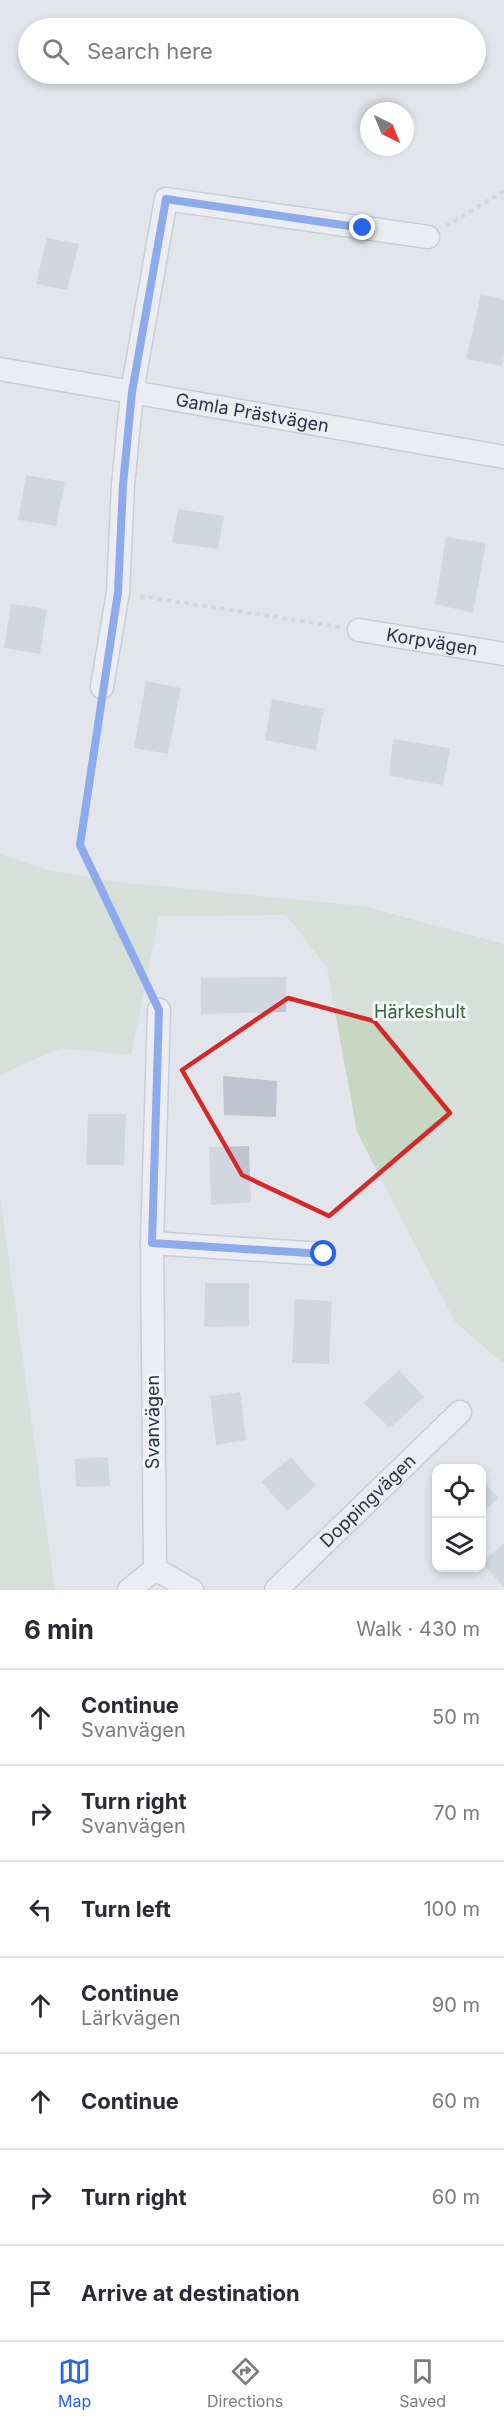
<!DOCTYPE html>
<meta charset="utf-8">
<style>
:root{--surface:#fff;--page:#f7f7f7;--text:#2b2b33;--muted:#7c7c81;--line:#e1e1e2;--accent:#2563eb}
body{margin:0;font-family:Inter,sans-serif;background:var(--page);color:var(--text)}
.controls{position:absolute;right:18px;bottom:18px;display:grid;overflow:hidden;border-radius:12px;box-shadow:0 3px 9px #0003}
.controls button{width:54px;height:54px;display:grid;place-items:center;padding:0;border:0;border-bottom:2px solid var(--line);background:var(--surface);color:var(--text);font:30px sans-serif}
.compass{position:absolute;left:360px;top:102px;width:54px;height:54px;border-radius:50%;background:var(--surface);box-shadow:0 3px 9px #0003;rotate:137deg}
.stop{position:absolute;width:18px;height:18px;margin:-14px;border:4px solid #2563eb;border-radius:50%;background:#fff}
.stop.end{background:#2563eb;border-color:#fff;box-shadow:0 2px 6px #0008}
.list{margin:0;padding:0;list-style:none}
h2{display:flex;justify-content:space-between;align-items:center;height:78px;margin:0;padding:0 24px;font-size:26px}
h2 small{font-size:20px;font-weight:400;color:var(--muted)}
.list li{display:grid;grid-template-columns:39px 1fr auto;gap:18px;align-items:center;box-sizing:border-box;height:96px;padding:0 24px;border-top:2px solid var(--line)}
.list b{display:block;font-size:22px;white-space:nowrap}
.list p{margin:0;font-size:20px;white-space:nowrap;color:var(--muted)}
.list em{font-size:20px;font-style:normal;color:var(--muted)}
.icon{flex:none;width:33px;height:33px;fill:none;stroke:currentColor;stroke-width:2;stroke-linecap:round;stroke-linejoin:round}
.map{position:relative;flex:none;width:504px;height:1590px;overflow:hidden}
.search{position:absolute;background:var(--surface);box-shadow:0 3px 9px #0003;left:18px;right:18px;top:18px;height:66px;display:flex;align-items:center;gap:15px;box-sizing:border-box;padding:0 21px;border-radius:33px;color:var(--muted);font-size:22px}
.sheet{height:750px;background:var(--surface)}
nav{display:flex;justify-content:space-around;align-items:center;box-sizing:border-box;height:84px;border-top:2px solid var(--line);background:var(--surface);font-size:16px;color:var(--muted)}
nav a{display:grid;justify-items:center;gap:3px}
nav .on{color:var(--accent)}
.map>svg:first-child{display:block}
.green{fill:#c7d7c2}
.building{fill:#bfc4d0}
.lines{fill:none;stroke-linecap:round;stroke-linejoin:round}
.minor-casing{stroke:#aab0ba;stroke-width:25}
.path{stroke:#c0c4cb;stroke-width:4;stroke-dasharray:4.5 4.5;stroke-linecap:butt}
.minor{stroke:#f5f7fa;stroke-width:22}
.route{stroke:#2563eb;stroke-width:8}
.marked{fill:none;stroke:#d62828;stroke-width:4.5;stroke-linejoin:round}
.labels{text-anchor:middle;stroke-width:6;stroke-linejoin:round;paint-order:stroke}
.street-label{font-size:18px;fill:#283246;stroke:#f2f5f9}
.park-label{font-size:18px;fill:#3a6433;stroke:#f2f5f9}
</style>
<div class="map">
<svg width="504" height="1590" viewBox="0 0 504 1590">
<rect width="100%" height="100%" fill="#e2e6ec"/>
<path class="green" d="M0,854L48,870L116,882L363,906L504,944V1364L455,1322L357,1132L327,968L286,915L159,916L131,1055L60,1048L0,1075Z
M0,1196L55,1590H0Z"/>
<path class="building" d="M47,238L79,244L67,290L36,284Z
M481,294L504,300V355L502,366L466,359Z
M26,475L65,482L56,526L18,520Z
M178,509L224,516L218,549L172,543Z
M446,537L486,543L473,613L435,604Z
M11,604L47,609L40,654L4,648Z
M146,681L181,688L168,754L134,748Z
M272,699L324,709L316,750L265,740Z
M393,739L450,748L443,785L389,776Z
M286,977V1012L201,1014V978Z
M223,1076L277,1081L276,1117L224,1115Z
M88,1114H126L124,1165H86Z
M249,1146L251,1202L211,1205L209,1147Z
M205,1283H249V1326L204,1327Z
M295,1299L332,1301L329,1364L292,1363Z
M399,1370L424,1397L390,1428L363,1403Z
M240,1392L246,1440L216,1445L210,1396Z
M108,1457L110,1486L76,1487L75,1459Z
M291,1457L316,1486L287,1511L261,1482Z
M482,1480L498,1498L482,1513Z
M504,1543V1587L482,1563Z"/>
<g class="lines">
<g class="minor-casing">
<g id="minor">
<path id="s1" d="M0,369L504,457"/>
<path id="s2" d="M359,630L504,654"/>
<path d="M102,687L118,592L123,485L132,392L166,199L428,237"/>
<path d="M152,1243L324,1254"/>
<path d="M155,1569L192,1590"/>
<path d="M129,1590L155,1569L152,1243L159,1010"/>
<path id="s3" d="M276,1590L460,1412"/>
</g>
</g>
<path class="path" d="M446,226L504,191
M140,596L340,627
M99,709L80,845L150,990"/>
<use href="#minor" class="minor"/>
</g>
<g class="lines">
<path class="route" d="M324,1254L152,1243L159,1010L80,845L118,592L123,485L132,392L166,199L363,228"/>
</g>
<path d="M0 0H504V1590H0ZM288,998L374,1021L450,1113L329,1216L242,1175L182,1070Z" fill="#e2e6ec" fill-opacity=".55" fill-rule="evenodd"/>
<path class="marked" d="M288,998L374,1021L450,1113L329,1216L242,1175L182,1070Z"/>
<g class="labels">
<g class="street-label">
<text dy="6" stroke="none"><textPath href="#s1" startOffset="256">Gamla Prästvägen</textPath></text>
<text dy="6" stroke="none"><textPath href="#s2" startOffset="74">Korpvägen</textPath></text>
<text transform="translate(153 1422) rotate(-90)" y="6">Svanvägen</text>
<text dy="6" stroke="none"><textPath href="#s3" startOffset="128">Doppingvägen</textPath></text>
</g>
<g class="park-label">
<text x="420" y="1018">Härkeshult</text>
</g>
</g>
</svg>
<div class="controls">
<button><svg class="icon" aria-label="locate" viewBox="0 0 24 24"><circle cx="12" cy="12" r="6"/><path d="M12 2v4M12 18v4M2 12h4M18 12h4"/></svg></button>
<button><svg class="icon" aria-label="layers" viewBox="0 0 24 24"><path d="M12 4l9 5-9 5-9-5zM3 14l9 5 9-5"/></svg></button>
</div>
<svg class="compass" viewBox="-18 -18 36 36"><path d="M0-13l5 13h-10z" fill="#e53935"/><path d="M0 13l5-13h-10z" fill="#7c7c81"/></svg>
<div class="stop" style="left:324px;top:1254px"></div>
<div class="stop end" style="left:363px;top:228px"></div>
<div class="search"><svg class="icon" aria-label="search" viewBox="0 0 24 24"><circle cx="10" cy="10" r="6"/><path d="M15 15l6 6"/></svg>Search here</div>
</div>
<section class="sheet">
<h2>6 min<small>Walk · 430 m</small></h2>
<ul class="list">
<li><svg class="icon" aria-label="ahead" viewBox="0 0 24 24"><path d="M12 20V5M6 11l6-6 6 6"/></svg><div><b>Continue</b><p>Svanvägen</p></div><em>50 m</em></li>
<li><svg class="icon" aria-label="right" viewBox="0 0 24 24"><path d="M7 20v-9h11M14 6l5 5-5 5"/></svg><div><b>Turn right</b><p>Svanvägen</p></div><em>70 m</em></li>
<li><svg class="icon" aria-label="left" viewBox="0 0 24 24"><path d="M17 20v-9H6M10 6l-5 5 5 5"/></svg><div><b>Turn left</b></div><em>100 m</em></li>
<li><svg class="icon" aria-label="ahead" viewBox="0 0 24 24"><path d="M12 20V5M6 11l6-6 6 6"/></svg><div><b>Continue</b><p>Lärkvägen</p></div><em>90 m</em></li>
<li><svg class="icon" aria-label="ahead" viewBox="0 0 24 24"><path d="M12 20V5M6 11l6-6 6 6"/></svg><div><b>Continue</b></div><em>60 m</em></li>
<li><svg class="icon" aria-label="right" viewBox="0 0 24 24"><path d="M7 20v-9h11M14 6l5 5-5 5"/></svg><div><b>Turn right</b></div><em>60 m</em></li>
<li><svg class="icon" aria-label="arrive" viewBox="0 0 24 24"><path d="M6 21V4h12l-3 4 3 4H6"/></svg><div><b>Arrive at destination</b></div></li>
</ul>
</section>
<nav>
<a class="on"><svg class="icon" aria-label="map" viewBox="0 0 24 24"><path d="M3 6l6-2 6 2 6-2v14l-6 2-6-2-6 2zM9 4v14M15 6v14"/></svg>Map</a>
<a><svg class="icon" aria-label="directions" viewBox="0 0 24 24"><path d="M12 3l9 9-9 9-9-9zM9 14v-3h6M13 9l2 2-2 2"/></svg>Directions</a>
<a><svg class="icon" aria-label="saved" viewBox="0 0 24 24"><path d="M7 4h10v16l-5-4-5 4z"/></svg>Saved</a>
</nav>
